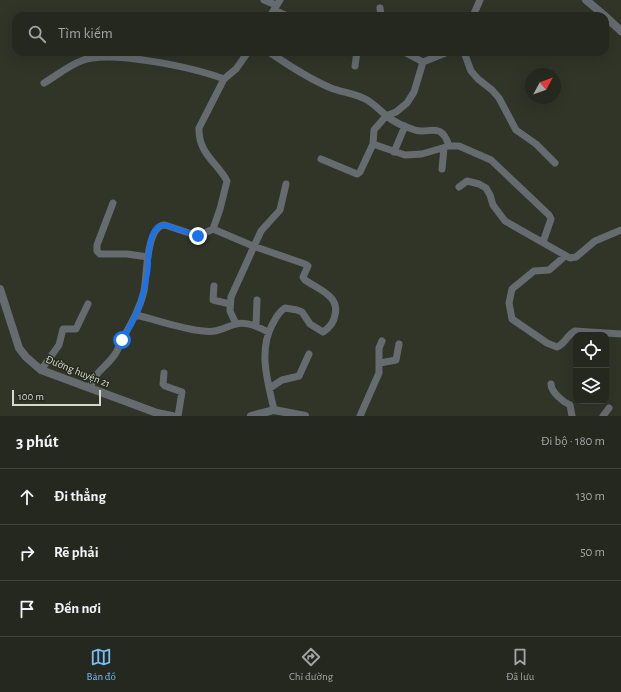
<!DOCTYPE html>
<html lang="vi">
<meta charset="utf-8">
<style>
:root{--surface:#24281e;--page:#2c3027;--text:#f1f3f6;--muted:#a3a6a4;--line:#41443c;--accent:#7abef8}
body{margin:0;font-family:"Alegreya Sans",sans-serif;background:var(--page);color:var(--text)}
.controls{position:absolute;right:12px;bottom:12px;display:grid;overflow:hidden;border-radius:8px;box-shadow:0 4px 16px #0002}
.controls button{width:36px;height:36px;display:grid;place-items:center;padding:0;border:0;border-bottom:1px solid var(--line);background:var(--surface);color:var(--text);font:20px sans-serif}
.compass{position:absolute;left:525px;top:68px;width:36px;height:36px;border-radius:50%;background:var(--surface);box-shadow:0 4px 16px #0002;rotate:49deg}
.scale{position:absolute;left:12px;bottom:10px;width:89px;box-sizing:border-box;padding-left:4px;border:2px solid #d5d8d0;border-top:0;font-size:11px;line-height:14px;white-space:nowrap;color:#d5d8d0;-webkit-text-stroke:3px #262b1e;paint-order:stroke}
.stop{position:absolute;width:12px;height:12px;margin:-9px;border:3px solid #1a73e8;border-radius:50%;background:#fff}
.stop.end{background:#1a73e8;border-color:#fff;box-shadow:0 1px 4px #0008}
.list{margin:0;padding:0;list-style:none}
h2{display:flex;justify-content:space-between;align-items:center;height:52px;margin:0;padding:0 16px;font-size:17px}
h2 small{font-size:13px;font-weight:400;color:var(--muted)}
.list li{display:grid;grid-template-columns:26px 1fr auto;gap:12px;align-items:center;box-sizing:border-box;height:56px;padding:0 16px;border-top:1px solid var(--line)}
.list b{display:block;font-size:15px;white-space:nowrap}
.list em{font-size:13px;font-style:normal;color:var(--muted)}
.icon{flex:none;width:22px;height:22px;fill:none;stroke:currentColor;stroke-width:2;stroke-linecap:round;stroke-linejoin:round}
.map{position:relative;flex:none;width:621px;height:416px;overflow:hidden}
.search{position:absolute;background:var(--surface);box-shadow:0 4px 16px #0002;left:12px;right:12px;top:12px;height:44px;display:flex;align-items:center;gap:10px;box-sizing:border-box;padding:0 14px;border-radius:12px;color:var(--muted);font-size:15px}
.sheet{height:220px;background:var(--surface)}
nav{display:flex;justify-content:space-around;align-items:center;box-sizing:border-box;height:56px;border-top:1px solid var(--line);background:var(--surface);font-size:11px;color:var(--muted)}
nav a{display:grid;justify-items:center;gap:2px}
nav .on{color:var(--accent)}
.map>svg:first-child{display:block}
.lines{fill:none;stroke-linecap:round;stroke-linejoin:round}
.minor{stroke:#666b70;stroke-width:7}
.tertiary{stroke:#666b70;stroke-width:8}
.route{stroke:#1a73e8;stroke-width:5}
.labels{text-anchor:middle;stroke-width:3;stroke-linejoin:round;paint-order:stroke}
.street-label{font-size:11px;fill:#d5d8d0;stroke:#262b1e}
</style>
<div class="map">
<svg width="621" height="416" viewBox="0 0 621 416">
<rect width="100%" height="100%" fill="#303528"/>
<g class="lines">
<path class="minor" d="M264,0L276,5
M380,8L381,16
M274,10L287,16
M270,16L280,0
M473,16L480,0
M269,52C288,65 309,79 331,88C341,92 352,93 363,98C373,102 379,110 387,116C395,123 405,127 415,130C428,135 441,120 449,146
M404,52L423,62
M464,52L471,71L478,79L492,90L499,98L516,130L536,144L555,163
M355,66L357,52
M44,83C56,76 68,66 81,61C109,49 195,68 224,79
M373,144L405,155L422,154L449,146H459L491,160L549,215L551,219L543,242
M394,152L405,126
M321,159L357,174L360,172L373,144L374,130L386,116L396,112L407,103L414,92L423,62L448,52
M442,169L444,148
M459,187L467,181L479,184L486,188L490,195L493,205L505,221L570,258L576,257L595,241L621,230
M113,203L97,245V251L100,254H127L148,257
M213,229L253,246L305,264L308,266L303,277L305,280C318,289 340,296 335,315C334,323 329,328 323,332L310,324L302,312L297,310L285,308C278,312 276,318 272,325C258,352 268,382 274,410
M565,256L549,270L534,271L512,289L509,303L512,319L547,343L557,347C565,344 567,335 575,331L621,334
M214,286L213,300L230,304
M136,315C157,320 182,329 203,331C218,333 223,328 236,324C247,321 259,327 268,332
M236,324L230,311L231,297L261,231L280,210L286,184
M256,326L257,300
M380,363L396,360L399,344
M41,370L59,345L63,329H76L88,304
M164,373L163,384L165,386L182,392L178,416
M551,384C551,392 563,402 570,405L572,416
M90,388C97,369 102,371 113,357C118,351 120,344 123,338C132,322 140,308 144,291C147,276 146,225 165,225L198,236L213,229L220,209L227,181C218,163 198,154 199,128L224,79L236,69L248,52
M270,388L282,380L299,376L309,354
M360,416L379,373V348L382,341
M603,416L609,408"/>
<path class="tertiary" d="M586,0L605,16
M605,16L621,31
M0,289L19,348L26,357L41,370L157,413L172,416
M251,416L274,410L305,416"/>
</g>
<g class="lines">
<path class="route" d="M122,340C129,328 136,317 140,304C144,293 146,281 148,270C149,258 147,225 165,225L198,236"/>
</g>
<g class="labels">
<g class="street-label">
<text transform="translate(78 371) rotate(22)" y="4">Đường huyện 21</text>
</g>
</g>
</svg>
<div class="controls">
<button><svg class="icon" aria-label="locate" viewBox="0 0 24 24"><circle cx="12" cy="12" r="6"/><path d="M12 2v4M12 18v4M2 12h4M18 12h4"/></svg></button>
<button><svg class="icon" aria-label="layers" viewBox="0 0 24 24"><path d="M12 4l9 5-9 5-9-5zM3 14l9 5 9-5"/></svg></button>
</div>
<svg class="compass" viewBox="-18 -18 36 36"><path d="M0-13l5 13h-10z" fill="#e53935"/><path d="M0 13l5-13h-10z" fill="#a3a6a4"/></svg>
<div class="scale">100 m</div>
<div class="stop" style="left:122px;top:340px"></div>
<div class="stop end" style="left:198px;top:236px"></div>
<div class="search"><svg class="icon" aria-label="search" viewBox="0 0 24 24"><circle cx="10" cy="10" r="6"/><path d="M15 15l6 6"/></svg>Tìm kiếm</div>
</div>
<section class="sheet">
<h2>3 phút<small>Đi bộ · 180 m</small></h2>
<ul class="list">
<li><svg class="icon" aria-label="ahead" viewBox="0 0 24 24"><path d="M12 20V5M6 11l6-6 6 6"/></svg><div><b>Đi thẳng</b></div><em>130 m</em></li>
<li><svg class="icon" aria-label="right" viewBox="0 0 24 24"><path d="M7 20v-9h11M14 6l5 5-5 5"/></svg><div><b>Rẽ phải</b></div><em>50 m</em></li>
<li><svg class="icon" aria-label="arrive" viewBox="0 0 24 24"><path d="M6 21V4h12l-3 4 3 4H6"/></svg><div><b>Đến nơi</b></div></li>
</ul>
</section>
<nav>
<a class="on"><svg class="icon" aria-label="map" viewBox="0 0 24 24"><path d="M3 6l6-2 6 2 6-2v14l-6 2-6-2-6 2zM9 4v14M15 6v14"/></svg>Bản đồ</a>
<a><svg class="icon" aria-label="directions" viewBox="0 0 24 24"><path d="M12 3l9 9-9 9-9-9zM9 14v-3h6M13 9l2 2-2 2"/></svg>Chỉ đường</a>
<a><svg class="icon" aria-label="saved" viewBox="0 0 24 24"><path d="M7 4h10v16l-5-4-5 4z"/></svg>Đã lưu</a>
</nav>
